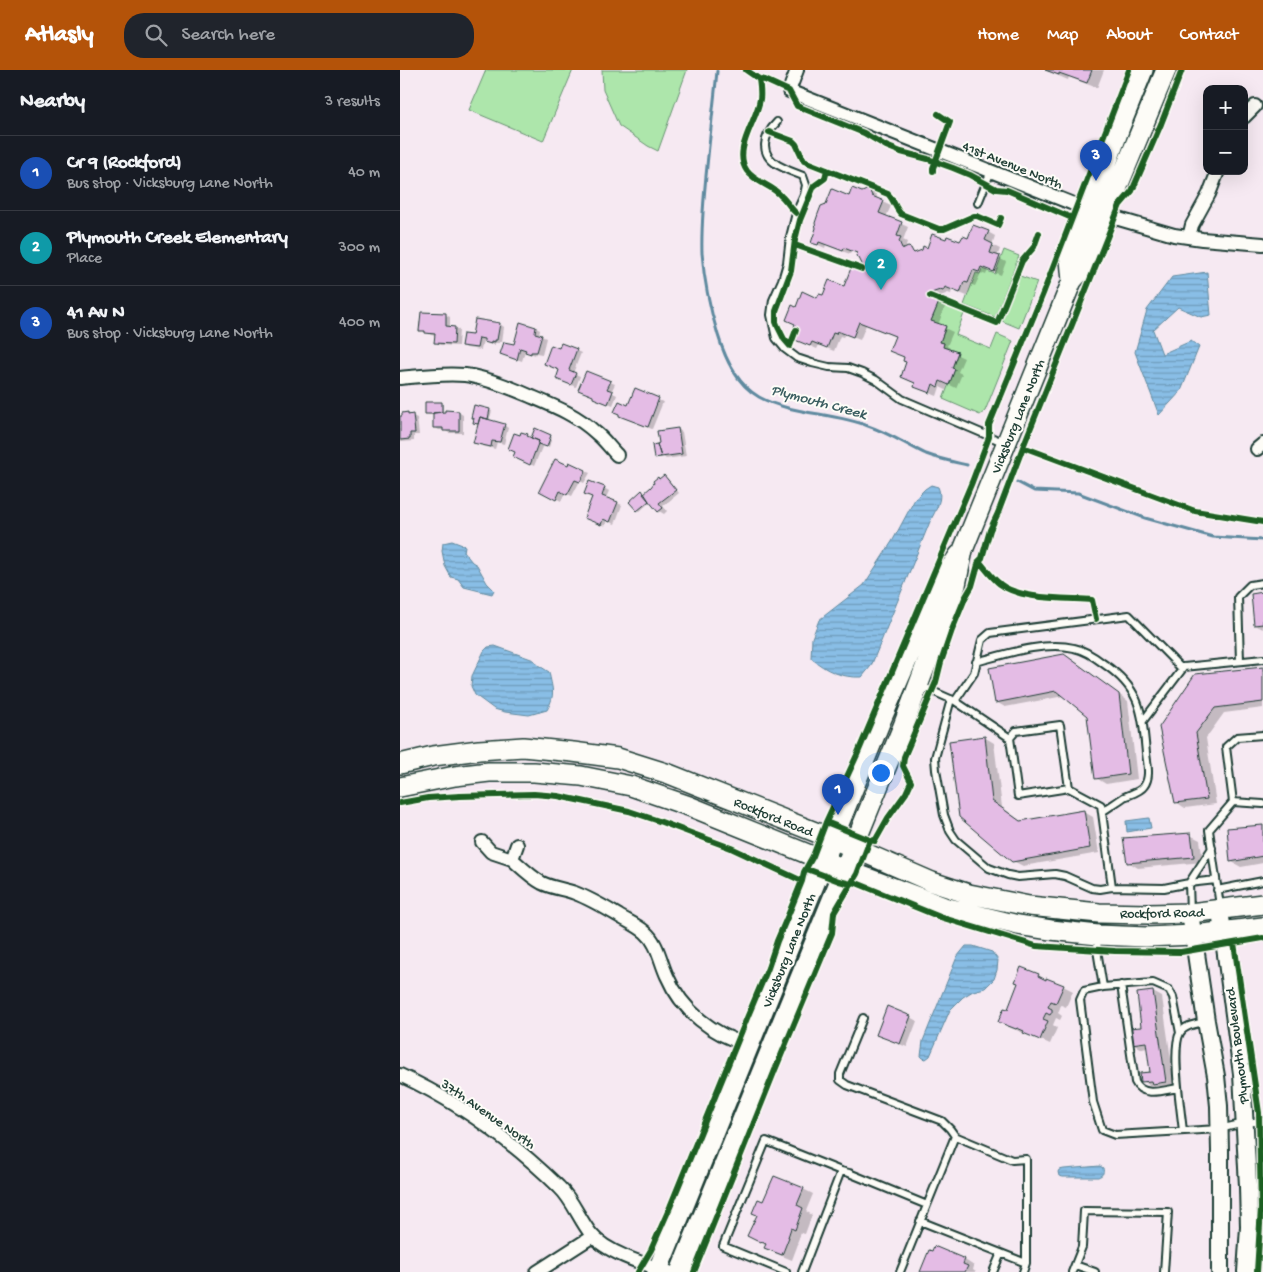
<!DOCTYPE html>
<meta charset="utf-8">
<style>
:root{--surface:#171b24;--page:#20242c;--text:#f1f3f6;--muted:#9ea1a6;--line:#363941;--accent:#b45309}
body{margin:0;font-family:"Gochi Hand",sans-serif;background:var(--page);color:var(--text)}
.controls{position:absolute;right:15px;top:15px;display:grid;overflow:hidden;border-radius:10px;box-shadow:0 5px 20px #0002}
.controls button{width:45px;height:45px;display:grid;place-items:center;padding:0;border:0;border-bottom:1px solid var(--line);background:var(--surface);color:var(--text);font:25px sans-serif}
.you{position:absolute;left:480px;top:702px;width:18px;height:18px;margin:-12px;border:4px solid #fff;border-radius:50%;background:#1a73e8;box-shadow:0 0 0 8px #1a73e833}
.badge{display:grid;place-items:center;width:32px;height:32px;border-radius:50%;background:var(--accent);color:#fff;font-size:16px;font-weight:700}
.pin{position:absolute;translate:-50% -41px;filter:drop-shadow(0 1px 2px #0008)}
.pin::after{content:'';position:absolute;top:26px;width:18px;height:15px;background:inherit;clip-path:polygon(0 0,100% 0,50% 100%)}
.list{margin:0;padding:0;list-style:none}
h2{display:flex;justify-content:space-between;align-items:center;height:65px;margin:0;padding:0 20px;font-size:21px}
h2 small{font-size:16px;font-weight:400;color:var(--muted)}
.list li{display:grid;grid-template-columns:32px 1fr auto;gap:15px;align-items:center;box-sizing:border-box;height:75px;padding:0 20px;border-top:1px solid var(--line)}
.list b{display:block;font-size:19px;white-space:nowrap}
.list p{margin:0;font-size:16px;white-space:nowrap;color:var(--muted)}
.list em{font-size:16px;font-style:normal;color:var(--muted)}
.icon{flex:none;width:28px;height:28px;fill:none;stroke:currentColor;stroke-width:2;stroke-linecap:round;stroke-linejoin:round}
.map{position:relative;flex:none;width:863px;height:1202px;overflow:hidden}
header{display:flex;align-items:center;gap:30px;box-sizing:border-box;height:70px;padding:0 25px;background:var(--accent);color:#fff}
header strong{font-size:24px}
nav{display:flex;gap:28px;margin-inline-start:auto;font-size:18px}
.search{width:350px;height:45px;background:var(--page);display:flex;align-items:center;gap:12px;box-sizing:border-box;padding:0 18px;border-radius:20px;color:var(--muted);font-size:19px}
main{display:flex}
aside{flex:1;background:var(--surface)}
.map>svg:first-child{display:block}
.green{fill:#ade6ab;stroke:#669270}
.water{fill:url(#water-rules);stroke:#5f8a9f}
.shadow{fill:#0003}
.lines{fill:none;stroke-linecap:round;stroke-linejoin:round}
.stream{stroke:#5f8a9f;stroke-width:3}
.building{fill:#e4bce5;stroke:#1f3d34}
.service-casing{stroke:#1f3d34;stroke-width:10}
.minor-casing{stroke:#1f3d34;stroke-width:16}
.tertiary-casing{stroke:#1f3d34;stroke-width:20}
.secondary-casing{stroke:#1f3d34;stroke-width:22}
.service{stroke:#fdfcf7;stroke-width:6}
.minor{stroke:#fdfcf7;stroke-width:12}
.tertiary{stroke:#fdfcf7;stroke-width:16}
.secondary{stroke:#fdfcf7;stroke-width:19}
.cycleway-casing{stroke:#fdfcf7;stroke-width:9}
.cycleway{stroke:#1b5e20;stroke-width:6}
.labels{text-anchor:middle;stroke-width:4;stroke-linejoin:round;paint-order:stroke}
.street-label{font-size:14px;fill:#1f3d34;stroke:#fdfcf7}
.water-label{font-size:15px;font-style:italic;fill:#3a5d60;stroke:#fdfcf7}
</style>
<header>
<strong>Atlasly</strong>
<div class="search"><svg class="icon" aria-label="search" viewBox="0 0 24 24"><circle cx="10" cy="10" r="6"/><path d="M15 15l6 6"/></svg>Search here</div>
<nav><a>Home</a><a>Map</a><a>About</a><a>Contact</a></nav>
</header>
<main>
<aside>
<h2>Nearby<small>3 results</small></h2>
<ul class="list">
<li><span class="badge" style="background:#1a4fb4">1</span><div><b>Cr 9 (Rockford)</b><p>Bus stop · Vicksburg Lane North</p></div><em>40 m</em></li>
<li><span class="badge" style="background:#0f9aa8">2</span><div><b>Plymouth Creek Elementary</b><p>Place</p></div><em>300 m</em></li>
<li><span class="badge" style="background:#1a4fb4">3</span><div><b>41 Av N</b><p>Bus stop · Vicksburg Lane North</p></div><em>400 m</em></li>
</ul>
</aside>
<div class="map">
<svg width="863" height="1202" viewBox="0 0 863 1202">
<defs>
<pattern id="water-rules" width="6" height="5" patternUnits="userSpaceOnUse" patternTransform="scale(1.25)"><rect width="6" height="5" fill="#89bee6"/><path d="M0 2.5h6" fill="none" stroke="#6f9cbb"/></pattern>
</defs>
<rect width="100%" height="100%" fill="#f6e9f2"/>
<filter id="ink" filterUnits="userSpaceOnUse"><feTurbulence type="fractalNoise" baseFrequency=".02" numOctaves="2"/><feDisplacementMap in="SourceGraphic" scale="10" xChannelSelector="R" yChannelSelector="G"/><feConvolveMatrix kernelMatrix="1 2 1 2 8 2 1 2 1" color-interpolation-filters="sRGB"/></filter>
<g filter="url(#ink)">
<path class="green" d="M86,0H173L143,71L69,40Z
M202,0H287L258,81L248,76L219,56L203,20Z
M604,180L619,186L595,247L564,235L576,203L580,204L582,199L595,204Z
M620,206L637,212L619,258L602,251Z
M539,231L565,241L556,265L591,279L597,264L613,271L585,341L580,345L543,329L555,299L552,298L558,283L543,277L544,273L540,272L546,257L531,251Z"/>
<path class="water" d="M807,202L811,245L801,247L778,237L753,260L762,284L791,271L799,277L781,321L759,345L735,282L747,240L772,207Z
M531,415L538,417C544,430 534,442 529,454L471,596L462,607C442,608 426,601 411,588L412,568L419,550L464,515L493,470L515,429L525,419Z
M52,471L65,476L64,482L72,492L77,495L87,513L94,520L92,524L64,517L58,509L51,507L45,496L42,481L43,473Z
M95,576L134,590L138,595L149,602C152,618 156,624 147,640L129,645L105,642L94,639L75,625L71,616L72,606L84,581L88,577Z
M749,748L751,758L727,762L726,751Z
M566,876H573L592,882L598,890L597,900L594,909L585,918L573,921L563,927L550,940L530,986L526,989L523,988L521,986L523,971L557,887Z
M700,1096L703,1098C704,1103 703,1105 698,1107H663L659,1106L658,1102L659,1100L664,1099Z"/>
<path class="shadow" d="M645,0H704L697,18L669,7L668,10Z
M469,120L476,124L478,130L491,136L486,147L508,157L503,170L507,172L506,175L507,179L517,183L546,171L561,173L588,162L595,166L592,175L600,179L597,187L606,192L601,205L588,200L586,205L581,203L575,216L572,215L567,226L552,220L551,224L548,223L538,227L536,232L545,237L538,255L553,262L547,276L550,278L549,281L564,288L558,302L562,304L556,318L548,314L546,320L540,317L537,326L522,320L515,316L516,314L502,307L508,292L505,288L491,281L496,267L466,255L460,270L445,264L443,267L440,266L434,281L419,275L417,279L404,273L400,262L394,258L396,254L397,238L445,218L461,203L464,196L458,183L452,181L450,184L426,175L425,178L412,172L449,127Z
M46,245L50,247V258H55L59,260L58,276L40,275L36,272V266L31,265L21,260Z
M100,254L104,257L102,272H100L99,273H95V275L90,274L85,272L86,270H83L81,280L67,278L62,275L73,267Z
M121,254L136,258L140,260L139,265L146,268L142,284L136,283L135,285L125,281L122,291L102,284L115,276Z
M162,274L181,283L173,303L180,306L176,317L162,311L161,300Z
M210,312L215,314L211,322L217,325L213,335L199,329L195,326Z
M235,320L263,332L252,359L224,348Z
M41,333L43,334V344L58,342L63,345V363H49L44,360H39L34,357V345L26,344Z
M75,337L92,341L89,351L104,355L108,358L104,374L97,372L95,379L79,375L75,372L79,354L76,353L75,349L72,347Z
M7,343L17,348L19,365H14V371L0,372V348Z
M278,359L282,362L286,386L266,389L262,386V387L257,388L255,387L261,374Z
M136,360L152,367L149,377L143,375L134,396L114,386L121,366L127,365L132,368Z
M168,396L185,401L190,403L184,413L180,411L172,426L165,423L161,431L141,420Z
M264,407L268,409L279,423L263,436L267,441L264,444L259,441L251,431L240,441L238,440L245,424Z
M204,418L209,421L206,428L222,435L215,454L207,451L205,456L190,450L194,427Z
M863,523V559L855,555Z
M674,591L728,631L737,709L706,714L696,708L688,645L664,626L605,637L596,632Z
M863,598V638L824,643L806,668L816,734L785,738L776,732L760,657Z
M584,667L594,673L602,737L622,752L684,742L693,747L699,783L623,796L613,791L550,672Z
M863,756V793L841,797L832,792Z
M790,765L800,770L803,792L738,798L728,792Z
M638,905L647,910L663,916L673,921L666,937L661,935L658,943L662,946L660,950L656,948L653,955L657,958L650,974L626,963V964L609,957L600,952Z
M753,922L762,927L775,1017L763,1019L758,1016L752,1017L743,1011L751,1003L748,978L742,979L733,973L743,958Z
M510,947L517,951L507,977L484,968L477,964Z
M403,1119L413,1124L406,1141L412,1145L405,1164L401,1163L397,1173L398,1174L392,1190L375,1183L366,1178L367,1176L349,1166L364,1133Z
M535,1178L565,1190L574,1196L573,1200L576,1202H521Z"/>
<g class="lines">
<path class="stream" d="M317,1C314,33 310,64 307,96C304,125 301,154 302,183C304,210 310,239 318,265C325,288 336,314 359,327C392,345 433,342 468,356C489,363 507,375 526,384C539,389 554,392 567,395
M617,412L634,421L678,423L745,448L813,467L863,470"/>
</g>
<path class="building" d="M645,0H692L687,13L659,3V5Z
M452,118L462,122L469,119L472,126L484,131L479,143L502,152L497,166L501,167L499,171L502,178L504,179L508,177L511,178L513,182L514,183L522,180L523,176L527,178L532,164L546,169L547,166L560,171L563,166L568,168L573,155L589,161L585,170L593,174L590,183L600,186L594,202L581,197L579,202L573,200L568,213L564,212L560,223L545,217L543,221L540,220L531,223L529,228L539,232L531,251L546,256L540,272L544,273L543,277L558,282L552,298L555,299L549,315L540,311L538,317L533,314L530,323L514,317L515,313L501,307L506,292L503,291L504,287L489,281L495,266L459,252L453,267L437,261L436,264L433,263L427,278L412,272L410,276L395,270L399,261L393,259L395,254L386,250L392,235L396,237L402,221L417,228L419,224L423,225L429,210L444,216L451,198L461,201L463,196L459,188L456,186L457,183L444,178L443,181L419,172L418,175L411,173L416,158L415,153L418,144L421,136L426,134L432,119L449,126Z
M21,242L46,243V256L55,257L54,274L34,273L35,264L25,263V261H19Z
M75,249L100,253L97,270H95V272L91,271V274L84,272V269L79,268L77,278L61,276L63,264L72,265Z
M120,252L136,257L135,263L142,265L137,282H131V284L125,282L126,280L120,278L117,290L100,284L104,272L114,274Z
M161,273L177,279L169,300L176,303L171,315L156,309L159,300L144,294L151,275L159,278Z
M186,301L211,311L207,319L213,321L208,334L193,328V326L178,320Z
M235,318L259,328L248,357L219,346V344L214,342L219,331L228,335Z
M25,332H42V342L33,343V344H25Z
M74,335L90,339L88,349L80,347L78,354L73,353L74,348H71Z
M45,340L59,341V361H43V358H33V343L45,342Z
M8,342V345L13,344L15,363H10V369L0,370V346H2V343Z
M80,347L105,354L100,372L92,371L91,377L73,373Z
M135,358L151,365L147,377L138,374L139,371L131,368Z
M278,358L282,384L261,387L257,374L259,373L257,361Z
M121,362L128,364L127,366L139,371L130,395L113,387L115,382L108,379L114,363L120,365Z
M257,374L261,387L254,388L252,375Z
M155,389L168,395L169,392L186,400L180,412L175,410L167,425L160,421L156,430L139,421Z
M264,405L276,420L259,433L263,438L258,442L243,424L251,417L254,413L253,411L258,407L259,409Z
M189,411L205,417L202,426L218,432L210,452L203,449L201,455L184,448L192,427L184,424Z
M242,420L249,431L237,441L229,432Z
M863,522V554L854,555L851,524Z
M664,584L719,624L728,704L695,709L687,646L656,621L595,633L589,598Z
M863,597V632L815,638L796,663L807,729L775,733L759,657L795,604Z
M585,666L592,731L620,751L684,740L690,778L612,792L559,747L549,671Z
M863,755V786L830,792L827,758Z
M791,763L794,787L727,793L723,768Z
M621,897L639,904L638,906L646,910V908L664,915L656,933L651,931L648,937L652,939V942L650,945L646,943L643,949L648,951L640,970L623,963L624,961L617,958L616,959L598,952L604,938L608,939L618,913L615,912Z
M753,921L766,1012L752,1014L751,1011L741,1012L740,1003L750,1002L746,972L731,974L729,958L741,957L737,923Z
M487,936L511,946L500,974L476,965Z
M374,1106L404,1118L397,1135L403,1138L395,1160L391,1158L388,1167H389L382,1185L364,1178L366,1174L362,1172L361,1173L347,1166L357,1145L352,1143L358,1129L363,1131Z
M534,1176L565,1189L563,1194L568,1196L565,1202H520L529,1180L532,1181Z"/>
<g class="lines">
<g class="service-casing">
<path id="service" d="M377,52C364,65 358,83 378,95C385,99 394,103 403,106L406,115L404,125L396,143L390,167L387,193L382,210L373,230L371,245L376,268L385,279L397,288L412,293L429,297L448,298L462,303L476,310L502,329L605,373
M578,133L591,101
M840,591L838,527L850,515L863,513
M576,592C606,584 644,571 674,578C685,580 695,587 704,594C741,619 742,641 746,683C747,693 751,707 744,716C740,722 731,724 724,727C717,732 709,737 702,742
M521,616L555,631L574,603L582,570L590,563L729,545L780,597H784L863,589
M551,629L535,688L536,700L544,745L550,761L556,770L589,798L608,805L618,807L655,804L665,806L692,818L700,819L712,817
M555,631L610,668L618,726L669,718L701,735L712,817L764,818L789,813L816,810
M743,651L784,597
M610,668L616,661L660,655L669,718
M833,732L863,734
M817,820L863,811
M820,836L809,760L833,732L826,677L837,667L863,665
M790,842L789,813L812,778
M698,866L697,880L703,917L684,921L680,930L693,1032L702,1060L715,1065L819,1059L845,1053L863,1051
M721,915L735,1012C742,1028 765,1020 778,1018
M703,917L753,913L769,920L773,927L780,963
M463,948L440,1004V1010L447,1015L542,1051L550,1059L555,1066L612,1090L626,1089V1193L623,1202
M783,1061C781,1041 771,979 780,963C785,955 796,954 805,952
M520,1151L626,1193
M675,1195L695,1202
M386,1202L323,1176L366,1071L441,1101L449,1103L527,1135
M402,1202L441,1101
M500,1202L555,1066
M593,1202L601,1183
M672,1202L682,1177L684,1141L768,1142L764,1202"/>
</g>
<g class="minor-casing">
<path id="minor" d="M397,0L389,21L671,133L705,145L774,165L802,169L863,174
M844,47L855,36
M789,167L792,155L809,124L818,101
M0,308C21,306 43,303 65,305C87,308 109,317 130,326C154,336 177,345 196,363C204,369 210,378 217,385
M857,379L863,374
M82,772L91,782L112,789
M117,775L112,789C121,797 131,807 142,813C152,818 164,819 175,823C191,829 204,837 219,846C227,851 237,855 245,862C258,873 260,891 267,906C282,941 313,965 349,975
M0,1005C59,1032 113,1072 159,1117C173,1130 179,1149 191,1164C206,1183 247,1195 269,1202
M137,1202L193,1166"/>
</g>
<g class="tertiary-casing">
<path id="tertiary" d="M820,840L842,1004L848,1116L849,1157L846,1202
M790,843L806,951L816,1006L819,1036L820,1081V1202"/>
</g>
<g class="secondary-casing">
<path id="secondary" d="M672,211L670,189L690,140L720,57L743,0
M0,694L33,686L79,680L123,677L173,682L218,688L269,704L433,769L532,812L569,824L629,836L699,843L748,844L790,843L863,834
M0,717L55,706L89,702H134L181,706L231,716L289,736L457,804L544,837L618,855L651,860L698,865L746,867L794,865L863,857
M257,1202L482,648L542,510L559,485
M280,1202L503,656L556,515L563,480L672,211L685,196L766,0"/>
</g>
<use href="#service" class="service"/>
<use href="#minor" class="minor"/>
<use href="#tertiary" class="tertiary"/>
<use href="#secondary" class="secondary"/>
<g class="cycleway-casing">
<path id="cycleway" d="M346,0L359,9C360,16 361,23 360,29C357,51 332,80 347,101C356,113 372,115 381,126C387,131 390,138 396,143
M729,0L644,221L589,355V367L572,412L457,685L426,752L470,770L475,771L488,748L506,723L511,712L503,696L504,687L536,612L541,592L552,560L565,528L572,516L579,491L582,488L590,460L598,443L623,377L720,135L732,121L761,54L782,0
M359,9L365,10L389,21L397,36L464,63L486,76L501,82L528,89L553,98L570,105L596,119L607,120L672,148
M369,62L393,71L396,74L404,91L488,124C494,130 495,138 501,144L539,159H544L574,146H577L598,155L601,148
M533,101V98L550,52L538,44
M395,175L462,199
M530,226L597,253L622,191L634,177L639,163
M396,260L390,276L384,269L378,257L376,252V241L391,201L395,170L400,150L414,116L425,108L427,100
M623,377L795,441L863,452
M579,491C586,499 592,508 600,514C620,530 667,528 692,530L696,549
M0,733L28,728L60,726L134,724L158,726L229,741L256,750L331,778L402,811
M407,799L439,811L451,814L457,804L470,770
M834,873L859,1043L861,1138L857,1202
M238,1202L251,1180L270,1137L347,948L368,898L377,871L389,843L402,811L404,802L413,786L426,752
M294,1202L375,1000L432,863L434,843L451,814L454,812L540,847L636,876L715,881L781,882L863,868"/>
</g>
<use href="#cycleway" class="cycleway"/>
</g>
</g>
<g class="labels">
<g class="street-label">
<text transform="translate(613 94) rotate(22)" y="5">41st Avenue North</text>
<text transform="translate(617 346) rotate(-68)" y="5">Vicksburg Lane North</text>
<text transform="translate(374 746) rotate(22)" y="5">Rockford Road</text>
<text transform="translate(762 842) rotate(-1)" y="5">Rockford Road</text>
<text transform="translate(388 880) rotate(-68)" y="5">Vicksburg Lane North</text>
<text transform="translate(836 976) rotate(-97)" y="5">Plymouth Boulevard</text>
<text transform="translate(89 1043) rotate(35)" y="5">37th Avenue North</text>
</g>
<g class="water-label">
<text transform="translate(419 331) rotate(15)" y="5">Plymouth Creek</text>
</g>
</g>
</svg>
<div class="controls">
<button>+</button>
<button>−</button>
</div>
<div class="you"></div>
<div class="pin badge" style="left:438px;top:745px;background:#1a4fb4">1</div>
<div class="pin badge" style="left:481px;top:220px;background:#0f9aa8">2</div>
<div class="pin badge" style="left:696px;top:111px;background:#1a4fb4">3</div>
</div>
</main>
